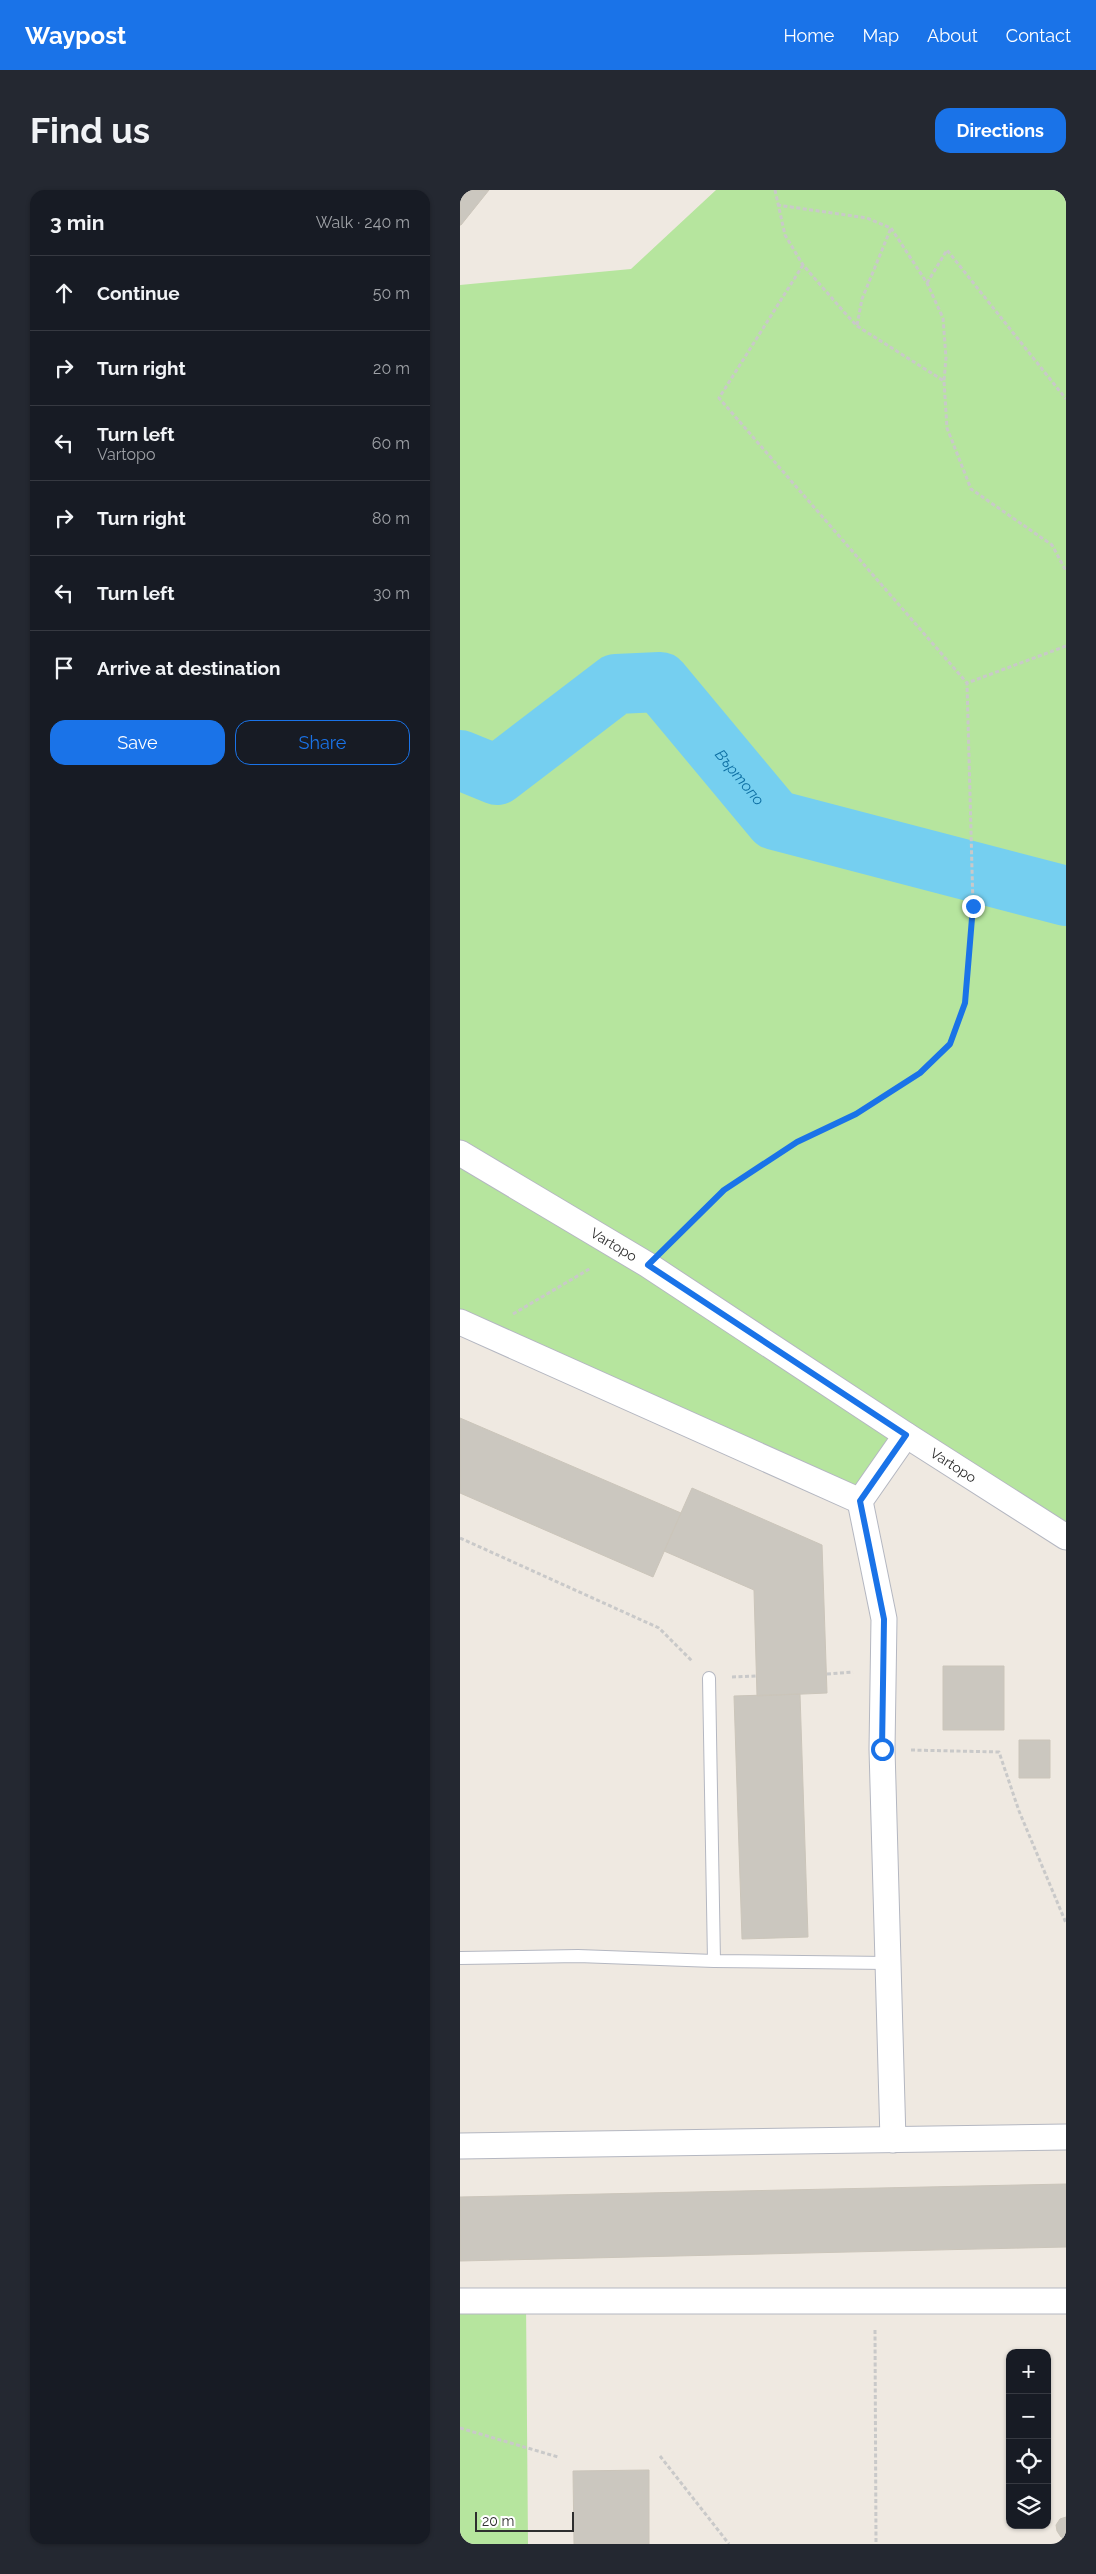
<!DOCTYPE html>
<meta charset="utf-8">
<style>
:root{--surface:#171b24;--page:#242831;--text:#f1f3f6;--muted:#9ea1a6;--line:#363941;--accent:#1a73e8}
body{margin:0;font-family:Raleway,sans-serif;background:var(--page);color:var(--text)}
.controls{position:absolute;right:15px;bottom:15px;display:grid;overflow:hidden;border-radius:10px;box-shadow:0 1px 4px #0004}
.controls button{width:45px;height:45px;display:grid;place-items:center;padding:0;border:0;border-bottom:1px solid var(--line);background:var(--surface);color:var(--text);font:25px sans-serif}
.scale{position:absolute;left:15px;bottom:12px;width:99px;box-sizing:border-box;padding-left:5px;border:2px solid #2e2e2e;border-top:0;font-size:14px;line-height:18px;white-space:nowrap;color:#2e2e2e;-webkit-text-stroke:4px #fff;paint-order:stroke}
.stop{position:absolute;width:15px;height:15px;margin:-11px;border:4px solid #1a73e8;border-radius:50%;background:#fff}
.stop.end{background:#1a73e8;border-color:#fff;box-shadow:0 1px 5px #0008}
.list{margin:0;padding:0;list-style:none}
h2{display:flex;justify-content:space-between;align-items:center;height:65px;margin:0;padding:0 20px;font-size:21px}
h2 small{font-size:16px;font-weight:400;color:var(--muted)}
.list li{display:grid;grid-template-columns:32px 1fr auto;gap:15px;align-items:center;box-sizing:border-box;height:75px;padding:0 20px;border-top:1px solid var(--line)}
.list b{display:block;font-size:19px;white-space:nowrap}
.list p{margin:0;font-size:16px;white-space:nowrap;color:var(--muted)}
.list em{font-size:16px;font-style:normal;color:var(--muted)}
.actions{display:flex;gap:10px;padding:15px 20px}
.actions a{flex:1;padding:11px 0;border:1px solid var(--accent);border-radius:15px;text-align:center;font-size:18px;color:var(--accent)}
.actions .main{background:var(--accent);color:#fff}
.icon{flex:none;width:28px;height:28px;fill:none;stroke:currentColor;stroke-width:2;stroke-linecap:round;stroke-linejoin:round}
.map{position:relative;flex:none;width:606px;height:2354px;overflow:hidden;border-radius:15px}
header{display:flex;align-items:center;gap:30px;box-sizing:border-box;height:70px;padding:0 25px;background:var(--accent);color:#fff}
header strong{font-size:24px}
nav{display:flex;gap:28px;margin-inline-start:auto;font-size:18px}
.intro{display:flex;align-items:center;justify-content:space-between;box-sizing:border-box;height:120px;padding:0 30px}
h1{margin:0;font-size:35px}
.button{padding:12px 22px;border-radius:15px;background:var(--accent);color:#fff;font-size:18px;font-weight:700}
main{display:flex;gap:30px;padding:0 30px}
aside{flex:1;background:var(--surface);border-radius:15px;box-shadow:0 1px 4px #0004}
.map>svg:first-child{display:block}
.green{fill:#b6e59e}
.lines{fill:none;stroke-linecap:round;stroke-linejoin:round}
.river{stroke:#75cff0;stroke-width:60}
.building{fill:#cbc7bf;stroke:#cbc5ba}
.lane-casing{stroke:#b4b7c1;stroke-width:14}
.street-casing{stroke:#b4b7c1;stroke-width:27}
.path{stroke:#c9c9c9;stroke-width:3;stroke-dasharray:4 2.5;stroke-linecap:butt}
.lane{stroke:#fff;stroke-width:12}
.street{stroke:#fff;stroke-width:25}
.route{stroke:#1a73e8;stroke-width:6}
.labels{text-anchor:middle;stroke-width:5;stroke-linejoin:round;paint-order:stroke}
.street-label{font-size:14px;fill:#2e2e2e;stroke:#fff}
.water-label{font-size:15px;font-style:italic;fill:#0d6fa3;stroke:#fff}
</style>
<header>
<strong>Waypost</strong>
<nav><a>Home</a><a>Map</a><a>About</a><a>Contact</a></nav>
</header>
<div class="intro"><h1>Find us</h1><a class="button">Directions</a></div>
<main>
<aside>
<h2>3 min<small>Walk · 240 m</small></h2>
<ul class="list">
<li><svg class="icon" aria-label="ahead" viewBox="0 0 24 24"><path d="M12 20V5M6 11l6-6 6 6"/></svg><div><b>Continue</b></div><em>50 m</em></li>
<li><svg class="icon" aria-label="right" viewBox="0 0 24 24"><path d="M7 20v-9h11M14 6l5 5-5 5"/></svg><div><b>Turn right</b></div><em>20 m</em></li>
<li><svg class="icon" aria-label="left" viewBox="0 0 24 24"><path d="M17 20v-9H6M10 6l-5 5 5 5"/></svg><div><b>Turn left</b><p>Vartopo</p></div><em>60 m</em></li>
<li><svg class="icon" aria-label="right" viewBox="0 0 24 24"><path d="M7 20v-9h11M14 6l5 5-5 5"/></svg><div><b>Turn right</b></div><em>80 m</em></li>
<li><svg class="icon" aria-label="left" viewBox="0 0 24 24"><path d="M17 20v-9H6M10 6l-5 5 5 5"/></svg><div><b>Turn left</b></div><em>30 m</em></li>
<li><svg class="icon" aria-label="arrive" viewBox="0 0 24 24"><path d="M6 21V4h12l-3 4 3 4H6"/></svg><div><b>Arrive at destination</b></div></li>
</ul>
<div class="actions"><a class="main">Save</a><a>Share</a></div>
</aside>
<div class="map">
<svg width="606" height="2354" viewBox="0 0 606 2354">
<rect width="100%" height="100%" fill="#efe9e1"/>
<path class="green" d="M256,0H606V1347L446,1245L400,1311L0,1132V95L171,79Z
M0,2111H66L68,2354H0Z"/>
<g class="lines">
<path class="river" id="s1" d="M0,570L37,585L156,494L200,492L315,630L606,706"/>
</g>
<path class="building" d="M0,0H29L1,35H0Z
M0,1228L221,1323L193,1387L0,1303Z
M232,1298L362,1355L367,1503L297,1506L294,1400L204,1361Z
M483,1476H544V1540H483Z
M340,1504L348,1747L282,1749L274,1506Z
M559,1550H590V1588H559Z
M606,1994V2057L0,2071V2007Z
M189,2280V2354H114L113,2281Z
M606,2327V2348L601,2347L597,2341L596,2335L600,2329Z"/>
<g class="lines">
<g class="lane-casing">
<path id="lane" d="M249,1488L254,1771L427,1773
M0,1768L118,1766L254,1771"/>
</g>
<g class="street-casing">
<g id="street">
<path id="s2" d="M0,963L188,1075L446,1245L606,1347"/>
<path d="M0,1132L400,1311"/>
<path d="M433,1950L422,1559L424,1429L400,1311L446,1245"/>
<path d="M0,1956L606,1947"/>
<path d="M0,2111H606"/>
</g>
</g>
<path class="path" d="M315,0L325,45L343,75L384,122L397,136L484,191L487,238L511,299L592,355L606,381
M317,15L407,28L431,38L467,93L483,128L486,168L484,191
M343,75L259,208L507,493
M467,93L487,60L606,209
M397,135L402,109L431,38
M209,1053L264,1000L337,952L396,924L460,883L490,854L505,813L513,716L507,493L606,456
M53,1124L131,1078
M0,1348L199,1438L233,1472
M367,1484L393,1482
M272,1487L296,1486
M451,1560L539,1562L559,1621L606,1733
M415,2140L416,2354
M0,2238L98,2267
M200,2266L269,2354"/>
<use href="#lane" class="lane"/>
<use href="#street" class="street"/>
</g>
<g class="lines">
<path class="route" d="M422,1559L424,1429L400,1311L446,1245L188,1075L264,1000L337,952L396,924L460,883L490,854L505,813L513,716"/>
</g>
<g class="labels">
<g class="street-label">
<text dy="5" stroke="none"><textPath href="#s2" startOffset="179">Vartopo</textPath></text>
<text dy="5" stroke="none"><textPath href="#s2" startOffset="584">Vartopo</textPath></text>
</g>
<g class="water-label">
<text dy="5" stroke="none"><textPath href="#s1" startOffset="358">Въртопо</textPath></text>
</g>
</g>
</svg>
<div class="controls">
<button>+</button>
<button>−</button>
<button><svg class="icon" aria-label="locate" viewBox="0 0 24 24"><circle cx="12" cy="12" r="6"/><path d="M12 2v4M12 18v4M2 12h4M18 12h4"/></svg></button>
<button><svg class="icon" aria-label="layers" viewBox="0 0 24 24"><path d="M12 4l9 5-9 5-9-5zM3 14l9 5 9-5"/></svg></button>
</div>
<div class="scale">20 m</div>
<div class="stop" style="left:422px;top:1559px"></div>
<div class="stop end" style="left:513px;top:716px"></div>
</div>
</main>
